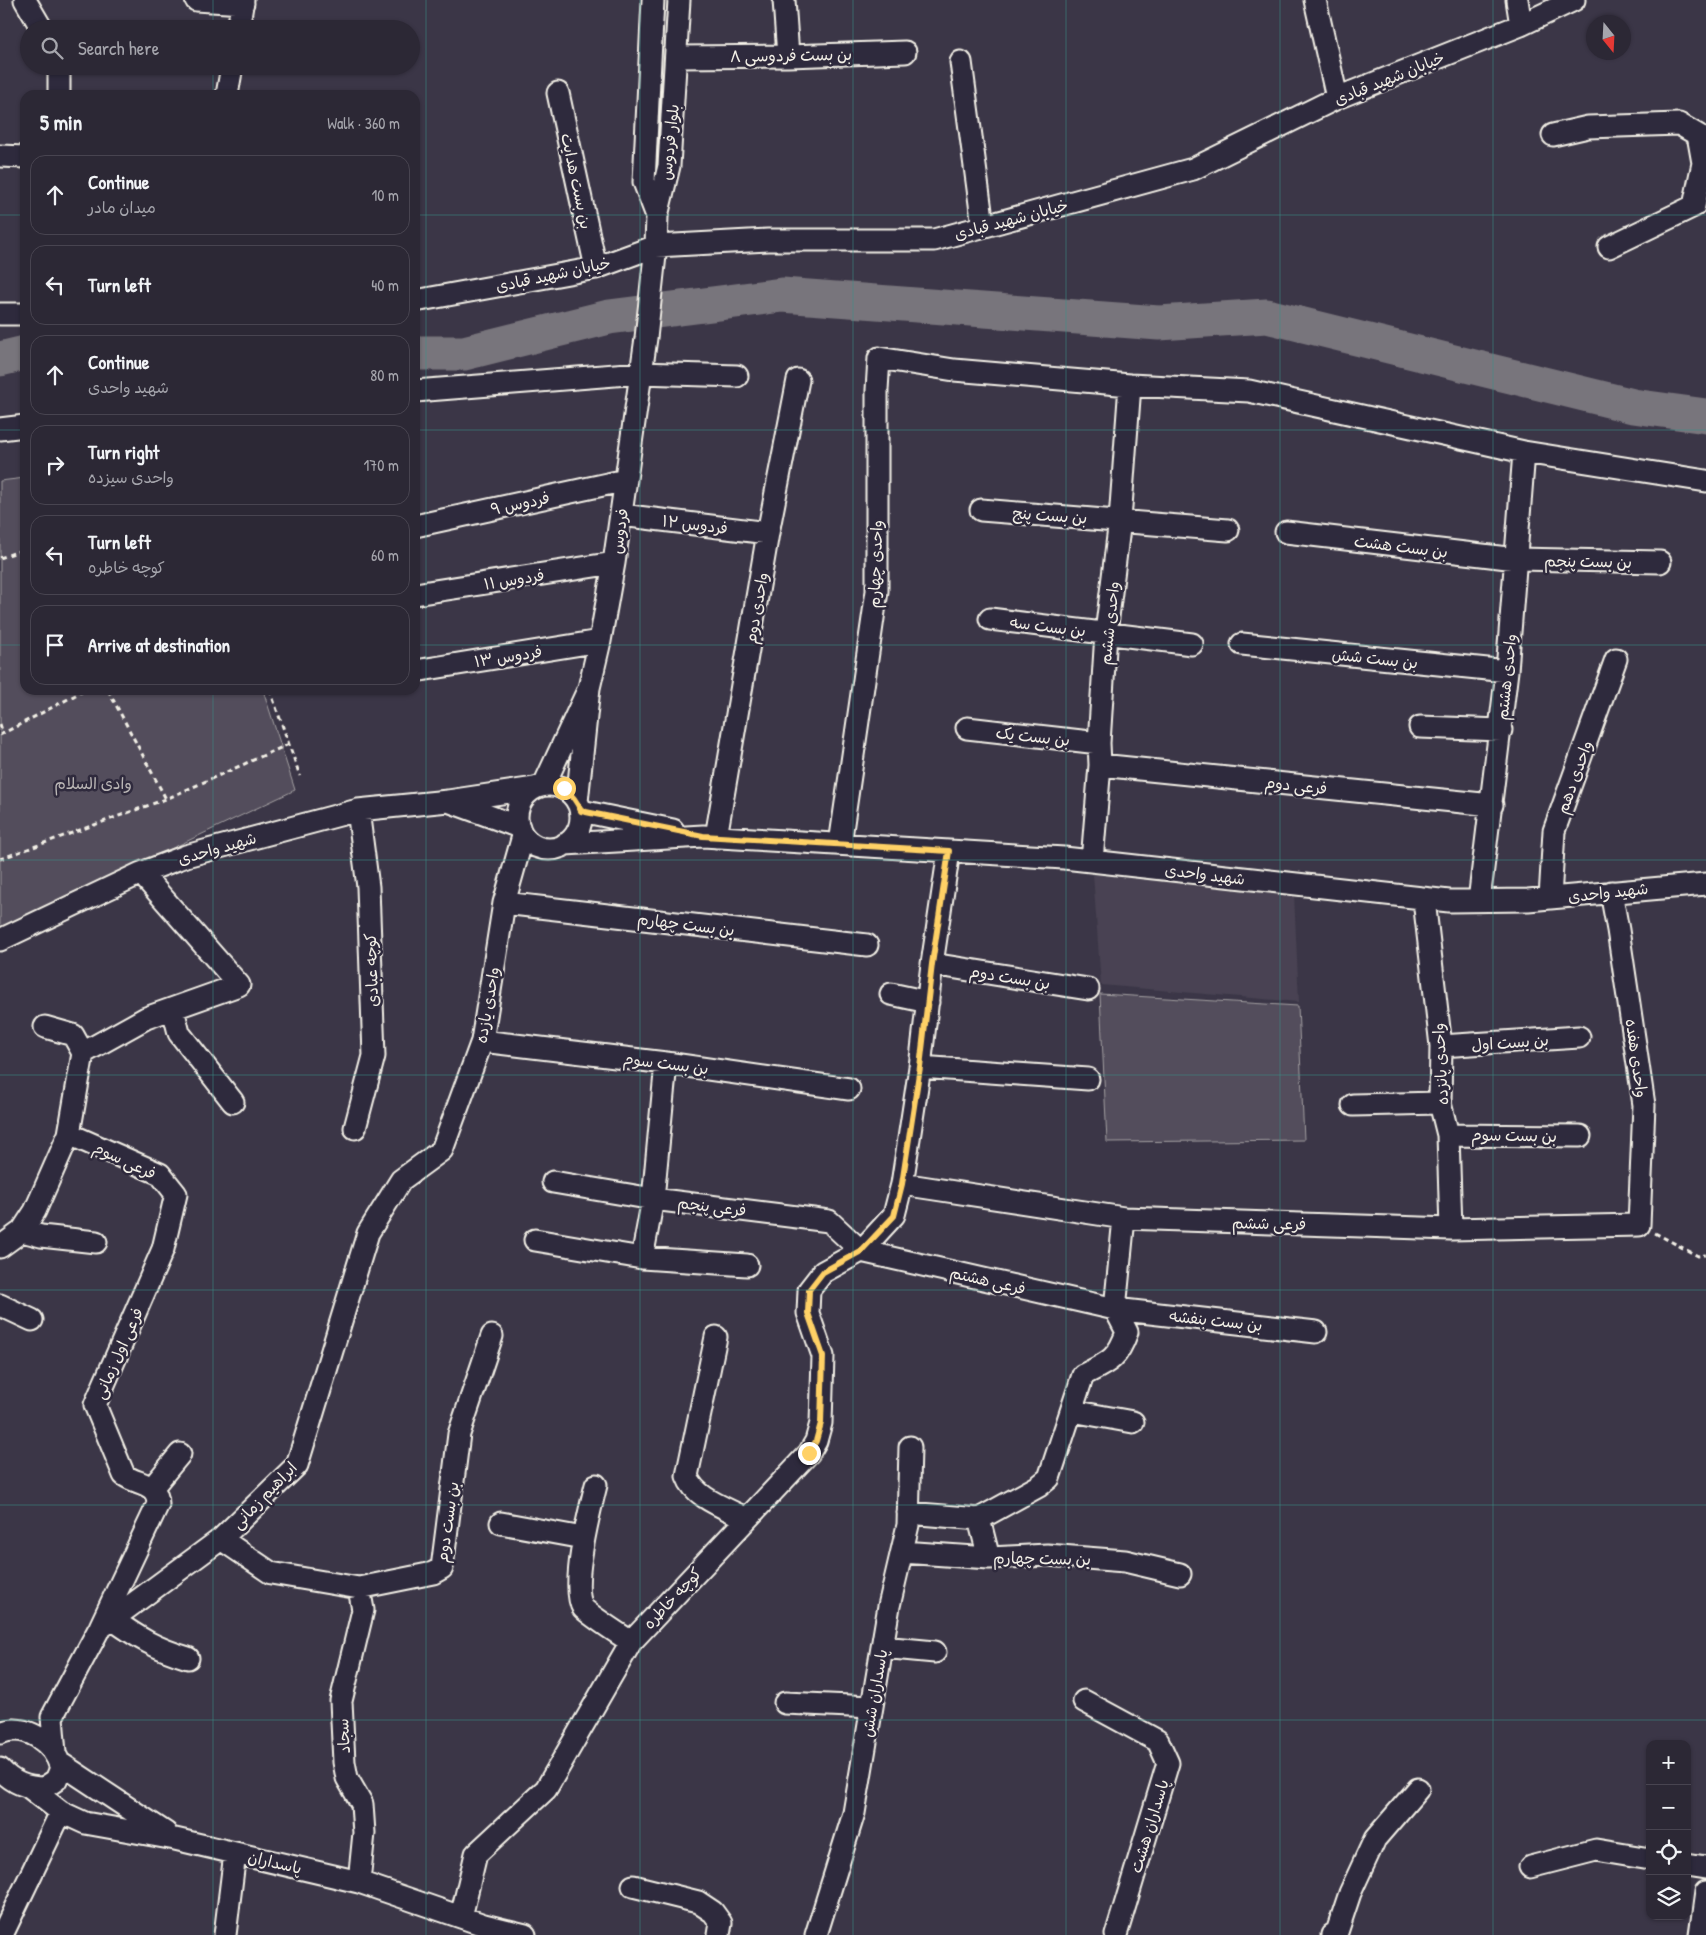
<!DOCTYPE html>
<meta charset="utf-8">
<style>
:root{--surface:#2c2835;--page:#383441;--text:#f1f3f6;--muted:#a6a6ad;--line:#484450}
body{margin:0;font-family:"Patrick Hand","Playpen Sans Arabic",sans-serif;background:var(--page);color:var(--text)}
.controls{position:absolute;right:15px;bottom:15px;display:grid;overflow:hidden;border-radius:10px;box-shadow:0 1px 4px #0004}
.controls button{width:45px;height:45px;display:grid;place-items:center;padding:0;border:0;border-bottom:1px solid var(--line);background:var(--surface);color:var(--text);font:25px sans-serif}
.compass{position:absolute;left:1586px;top:15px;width:45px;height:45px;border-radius:50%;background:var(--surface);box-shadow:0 1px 4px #0004;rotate:162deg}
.stop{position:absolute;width:15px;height:15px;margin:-11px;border:4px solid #ffd166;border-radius:50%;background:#fff}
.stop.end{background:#ffd166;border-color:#fff;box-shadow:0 1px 5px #0008}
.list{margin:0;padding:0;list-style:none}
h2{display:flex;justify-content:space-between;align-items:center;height:65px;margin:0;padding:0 20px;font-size:21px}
h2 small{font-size:16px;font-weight:400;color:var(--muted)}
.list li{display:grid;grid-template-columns:32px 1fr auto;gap:15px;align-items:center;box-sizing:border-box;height:80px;margin:0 10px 10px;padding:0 10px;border:1px solid var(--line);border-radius:15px}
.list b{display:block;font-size:19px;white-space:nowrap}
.list p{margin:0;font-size:16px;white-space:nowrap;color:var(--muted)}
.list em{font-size:16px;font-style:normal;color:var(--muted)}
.icon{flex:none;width:28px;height:28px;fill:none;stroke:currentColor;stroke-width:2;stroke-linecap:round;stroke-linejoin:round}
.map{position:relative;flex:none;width:1706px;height:1935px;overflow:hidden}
.search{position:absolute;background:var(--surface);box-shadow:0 1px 4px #0004;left:20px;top:20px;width:400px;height:55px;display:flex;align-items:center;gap:12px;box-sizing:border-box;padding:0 18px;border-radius:28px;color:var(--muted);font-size:19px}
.panel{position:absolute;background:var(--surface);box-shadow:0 1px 4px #0004;left:20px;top:90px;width:400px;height:605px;border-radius:15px}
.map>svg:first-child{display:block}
.built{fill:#484352}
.green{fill:#534e5c;stroke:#a4a0a2}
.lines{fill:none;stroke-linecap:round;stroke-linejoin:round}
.river{stroke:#78747b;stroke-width:35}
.minor-casing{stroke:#f4f1e8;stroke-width:25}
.path{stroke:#f4f1e8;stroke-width:3;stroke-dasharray:5 4;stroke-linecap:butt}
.minor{stroke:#2f2a3d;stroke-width:21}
.route{stroke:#ffd166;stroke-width:6}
.grid{fill:none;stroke:#3d8f86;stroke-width:1;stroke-opacity:0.55}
.labels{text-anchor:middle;stroke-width:5;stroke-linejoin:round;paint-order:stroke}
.street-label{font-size:16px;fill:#f4f1e8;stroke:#2f2a3d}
.park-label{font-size:16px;fill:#bcb8b7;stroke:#2f2a3d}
</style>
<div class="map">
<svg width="1706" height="1935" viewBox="0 0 1706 1935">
<rect width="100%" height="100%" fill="#3b3647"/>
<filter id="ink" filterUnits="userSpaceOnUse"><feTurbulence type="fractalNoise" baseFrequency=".02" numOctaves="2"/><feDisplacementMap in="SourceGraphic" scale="10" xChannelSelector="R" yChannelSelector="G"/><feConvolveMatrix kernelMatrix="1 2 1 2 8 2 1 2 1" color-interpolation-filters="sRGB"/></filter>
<g filter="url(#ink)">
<path class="built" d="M1093,874L1294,894L1299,1002L1101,985Z"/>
<path class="green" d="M25,478V690H263L295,790L0,930V481Z
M1100,994L1298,1006L1304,1140L1107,1142Z"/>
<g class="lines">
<path class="river" d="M415,353H464L609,317L782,295L1159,323L1267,316L1633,406L1706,416
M0,359L25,353"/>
<g class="minor-casing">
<path id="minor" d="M25,0L42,29
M196,0L243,3
M653,0L644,182L657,216
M784,0L788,56
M1315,0L1337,98
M1517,0L1521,25
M238,29L243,0
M676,57L788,56L905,52
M961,62L983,226
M59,66V95
M558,93L596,268
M227,95L232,66
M1553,135L1588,127L1679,124L1698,135L1703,163L1694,206L1609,247
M0,156L25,157
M415,301L596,268L656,246L768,240H934L1193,169L1337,98L1521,25L1574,0
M0,314H25
M415,391L640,373L737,376
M0,429L25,426
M981,510L1228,530
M621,515L768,533
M415,526L626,480
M1286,532L1516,559L1660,562
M415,594L614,563
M990,619L1192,644
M1242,644L1507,671
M415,671L600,641
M589,688L600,641L614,563L646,338L656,246L657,216L669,166L679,0
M1420,727L1501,730
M967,728L1099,743
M1100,765L1492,805
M544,785L589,688L577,802
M517 817a32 32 0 1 1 64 0a32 32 0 1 1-64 0Z
M581,811L673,830
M519,827L448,801L535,788
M716,837L768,533L798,380
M565,844L703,836L1064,858L1449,901L1528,900L1706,884
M840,844L877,591V390L879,358L954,370L1130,385L1249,391L1524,452L1706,481
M1092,861L1100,765L1099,743L1106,633L1120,520L1130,385
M1550,898L1554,831L1616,659
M1424,900L1441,1046L1440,1103L1448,1135L1451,1229
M1479,901L1507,671L1524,452
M504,903L867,945
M0,940L141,873L186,856L358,810L448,801
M932,964L1088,989
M891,994L928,1002
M173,1009L179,1033L233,1102
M45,1027L73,1035L83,1053
M482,1041L666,1063L849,1089
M1441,1046L1579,1037
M920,1067L1088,1079
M1353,1105L1440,1103
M355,1128L374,1056L368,887L358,810
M69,1134L160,1174L176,1194L163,1249L95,1405L124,1475C137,1485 158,1482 158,1504L100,1627
M1448,1135L1580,1136
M553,1182L653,1199L829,1221L861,1251L1115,1309L1316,1332
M902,1184L1124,1218L1451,1229L1639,1225L1644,1105L1618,930L1611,892
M22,1231L41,1236L96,1242
M535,1240L642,1258L747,1265
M0,1247L22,1231L35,1211L69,1134L83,1053L146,1018L239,985L141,873
M642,1258L653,1199L666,1063
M0,1305L32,1320
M716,1337L687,1476C695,1499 727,1508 747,1519
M1072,1411L1133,1422
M596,1485C590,1509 570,1587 583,1608C588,1614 622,1636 631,1642
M152,1488L180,1454
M908,1513L979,1519L1039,1486L1049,1478L1083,1375C1109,1362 1117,1360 1127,1332L1115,1309L1124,1218
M979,1519L989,1558
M501,1523L583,1538
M221,1539L271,1573L359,1588L433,1573L442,1568L459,1434L492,1336
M902,1552L989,1558L1047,1555L1125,1561L1180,1574
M359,1588L363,1610L341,1701L344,1762L347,1778L362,1804L364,1833L359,1882
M112,1619C140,1639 155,1648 188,1658
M882,1647L935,1652
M1084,1701L1158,1741L1168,1763L1116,1935
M785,1703L872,1707
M0,1733C26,1722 54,1743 61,1768L56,1780L44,1788C26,1788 13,1783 0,1769
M55,1753L52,1717L99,1629L221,1539L297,1465L368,1233L401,1180L442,1150L482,1041L504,903L523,836
M60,1763L166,1833
M30,1788L61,1812L85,1823L175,1839L359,1882L484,1925L525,1935
M1687,1865L1706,1868
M1530,1867L1596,1850L1650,1859
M633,1886L698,1902L713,1912L721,1923L719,1935
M461,1917L476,1854L546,1789L631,1642L809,1453L816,1441L821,1423L823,1356L808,1313L809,1290L823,1272L861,1251L894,1215L902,1184L920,1067L932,964L949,851
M2,1935L61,1812
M225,1935L235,1853
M816,1935L854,1813L889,1606L908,1525L910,1447
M1332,1935L1337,1932L1350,1893L1375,1839L1418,1789
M1700,1935L1706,1892"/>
</g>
<path class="path" d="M0,558L25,549
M108,690L166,799
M270,690L300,776
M0,724L3,734
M0,735L85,690
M0,859L166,799L289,744
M1655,1233L1698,1256L1706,1255"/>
<use href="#minor" class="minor"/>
</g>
</g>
<g class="lines" filter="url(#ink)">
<path class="route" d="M564,788C572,795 577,801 581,811L703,836L949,851L932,964L920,1067L902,1184L894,1216L861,1251L823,1272L809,1290L808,1313L823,1356L821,1423L816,1441L809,1453"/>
</g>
<path class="grid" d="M213,0V29M426,0V1935M640,0V1935M853,0V1935M1066,0V1935M1280,0V1935M1493,0V1935M213,66V95M0,215H25M415,215H1706M0,430H25M415,430H1706M0,645H25M415,645H1706M213,690V1935M0,860H1706M0,1075H1706M0,1290H1706M0,1505H1706M0,1720H1706"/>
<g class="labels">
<g class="street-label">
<text transform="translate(791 55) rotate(-1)" y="6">بن بست فردوسی ۸</text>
<text transform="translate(1389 78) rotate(-22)" y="6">خیابان شهید قبادی</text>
<text transform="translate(669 142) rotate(-84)" y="6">بلوار فردوس</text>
<text transform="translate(577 181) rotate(78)" y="6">بن بست هدایت</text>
<text transform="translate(1011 219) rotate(-15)" y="6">خیابان شهید قبادی</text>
<text transform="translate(553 274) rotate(-12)" y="6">خیابان شهید قبادی</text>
<text transform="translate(520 503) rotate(-12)" y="6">فردوس ۹</text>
<text transform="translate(1050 515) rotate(4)" y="6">بن بست پنج</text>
<text transform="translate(695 524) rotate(7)" y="6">فردوس ۱۲</text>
<text transform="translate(619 531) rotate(-82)" y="6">فردوس</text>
<text transform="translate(1401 546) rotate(7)" y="6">بن بست هشت</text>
<text transform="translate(1588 561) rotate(1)" y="6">بن بست پنجم</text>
<text transform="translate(875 564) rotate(-88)" y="6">واحدی چهارم</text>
<text transform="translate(514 579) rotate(-9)" y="6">فردوس ۱۱</text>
<text transform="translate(756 608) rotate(-80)" y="6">واحدی دوم</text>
<text transform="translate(1109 623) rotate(-84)" y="6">واحدی ششم</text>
<text transform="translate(1048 626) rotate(7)" y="6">بن بست سه</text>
<text transform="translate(508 656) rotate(-9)" y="6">فردوس ۱۳</text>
<text transform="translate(1375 658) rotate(6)" y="6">بن بست شش</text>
<text transform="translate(1506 677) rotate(-84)" y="6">واحدی هشتم</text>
<text transform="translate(1033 736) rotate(6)" y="6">بن بست یک</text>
<text transform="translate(1574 777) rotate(-70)" y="6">واحدی دهم</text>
<text transform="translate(1296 785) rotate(6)" y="6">فرعی دوم</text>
<text transform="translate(217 848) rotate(-16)" y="6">شهید واحدی</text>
<text transform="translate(1205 874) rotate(7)" y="6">شهید واحدی</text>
<text transform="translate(1608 892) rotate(-6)" y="6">شهید واحدی</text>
<text transform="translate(686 924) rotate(7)" y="6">بن بست چهارم</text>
<text transform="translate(371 970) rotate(-92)" y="6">کوچه عبادی</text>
<text transform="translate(1010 977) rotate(9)" y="6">بن بست دوم</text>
<text transform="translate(487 1005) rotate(-80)" y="6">واحدی یازده</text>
<text transform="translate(1510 1042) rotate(-4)" y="6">بن بست اول</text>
<text transform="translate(1637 1058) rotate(82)" y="6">واحدی هفده</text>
<text transform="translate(666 1063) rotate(7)" y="6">بن بست سوم</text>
<text transform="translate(1440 1064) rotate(-93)" y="6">واحدی پانزده</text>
<text transform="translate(1514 1135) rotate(1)" y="6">بن بست سوم</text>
<text transform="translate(125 1160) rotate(25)" y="6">فرعی سوم</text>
<text transform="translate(712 1206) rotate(7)" y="6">فرعی پنجم</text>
<text transform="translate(1269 1223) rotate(1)" y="6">فرعی ششم</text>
<text transform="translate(988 1280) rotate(13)" y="6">فرعی هشتم</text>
<text transform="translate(1216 1320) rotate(6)" y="6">بن بست بنفشه</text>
<text transform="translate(118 1353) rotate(-66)" y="6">فرعی اول زمانی</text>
<text transform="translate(264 1495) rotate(-46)" y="6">ابراهیم زمانی</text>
<text transform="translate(447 1522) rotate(-82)" y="6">بن بست دوم</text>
<text transform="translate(1042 1558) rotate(1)" y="6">بن بست چهارم</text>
<text transform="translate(672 1598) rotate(-47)" y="6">كوچه خاطره</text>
<text transform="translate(874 1693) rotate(-80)" y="6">پاسداران شش</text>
<text transform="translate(343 1736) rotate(-93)" y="6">سجاد</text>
<text transform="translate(1149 1826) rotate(-73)" y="6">پاسداران هشت</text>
<text transform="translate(275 1862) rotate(13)" y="6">پاسداران</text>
</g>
<g class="park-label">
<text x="93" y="789">وادی السلام</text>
</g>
</g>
</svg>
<div class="controls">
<button>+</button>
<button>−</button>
<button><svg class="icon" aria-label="locate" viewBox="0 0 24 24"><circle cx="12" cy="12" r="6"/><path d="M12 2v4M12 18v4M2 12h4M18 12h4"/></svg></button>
<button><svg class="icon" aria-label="layers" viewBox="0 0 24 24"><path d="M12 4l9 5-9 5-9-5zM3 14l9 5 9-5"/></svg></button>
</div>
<svg class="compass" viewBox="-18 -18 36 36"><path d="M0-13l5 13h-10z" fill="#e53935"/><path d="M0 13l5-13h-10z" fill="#a6a6ad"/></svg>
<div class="stop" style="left:564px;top:788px"></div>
<div class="stop end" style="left:809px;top:1453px"></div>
<div class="search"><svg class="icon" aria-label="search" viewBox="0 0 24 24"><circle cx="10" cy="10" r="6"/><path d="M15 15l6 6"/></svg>Search here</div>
<section class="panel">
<h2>5 min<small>Walk · 360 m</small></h2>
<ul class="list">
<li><svg class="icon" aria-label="ahead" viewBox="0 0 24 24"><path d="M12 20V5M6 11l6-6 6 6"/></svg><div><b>Continue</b><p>میدان مادر</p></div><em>10 m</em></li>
<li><svg class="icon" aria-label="left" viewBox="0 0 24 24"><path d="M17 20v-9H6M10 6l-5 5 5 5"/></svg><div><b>Turn left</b></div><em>40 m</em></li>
<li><svg class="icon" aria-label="ahead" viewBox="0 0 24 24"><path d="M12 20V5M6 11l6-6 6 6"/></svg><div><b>Continue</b><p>شهید واحدی</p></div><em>80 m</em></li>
<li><svg class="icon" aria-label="right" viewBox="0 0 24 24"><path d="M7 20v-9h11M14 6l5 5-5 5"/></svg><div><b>Turn right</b><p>واحدی سیزده</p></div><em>170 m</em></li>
<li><svg class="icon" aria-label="left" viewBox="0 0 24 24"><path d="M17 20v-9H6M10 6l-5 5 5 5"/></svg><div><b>Turn left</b><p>كوچه خاطره</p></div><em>60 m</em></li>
<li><svg class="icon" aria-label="arrive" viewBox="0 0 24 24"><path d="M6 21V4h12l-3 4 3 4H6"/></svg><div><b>Arrive at destination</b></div></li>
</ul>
</section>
</div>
